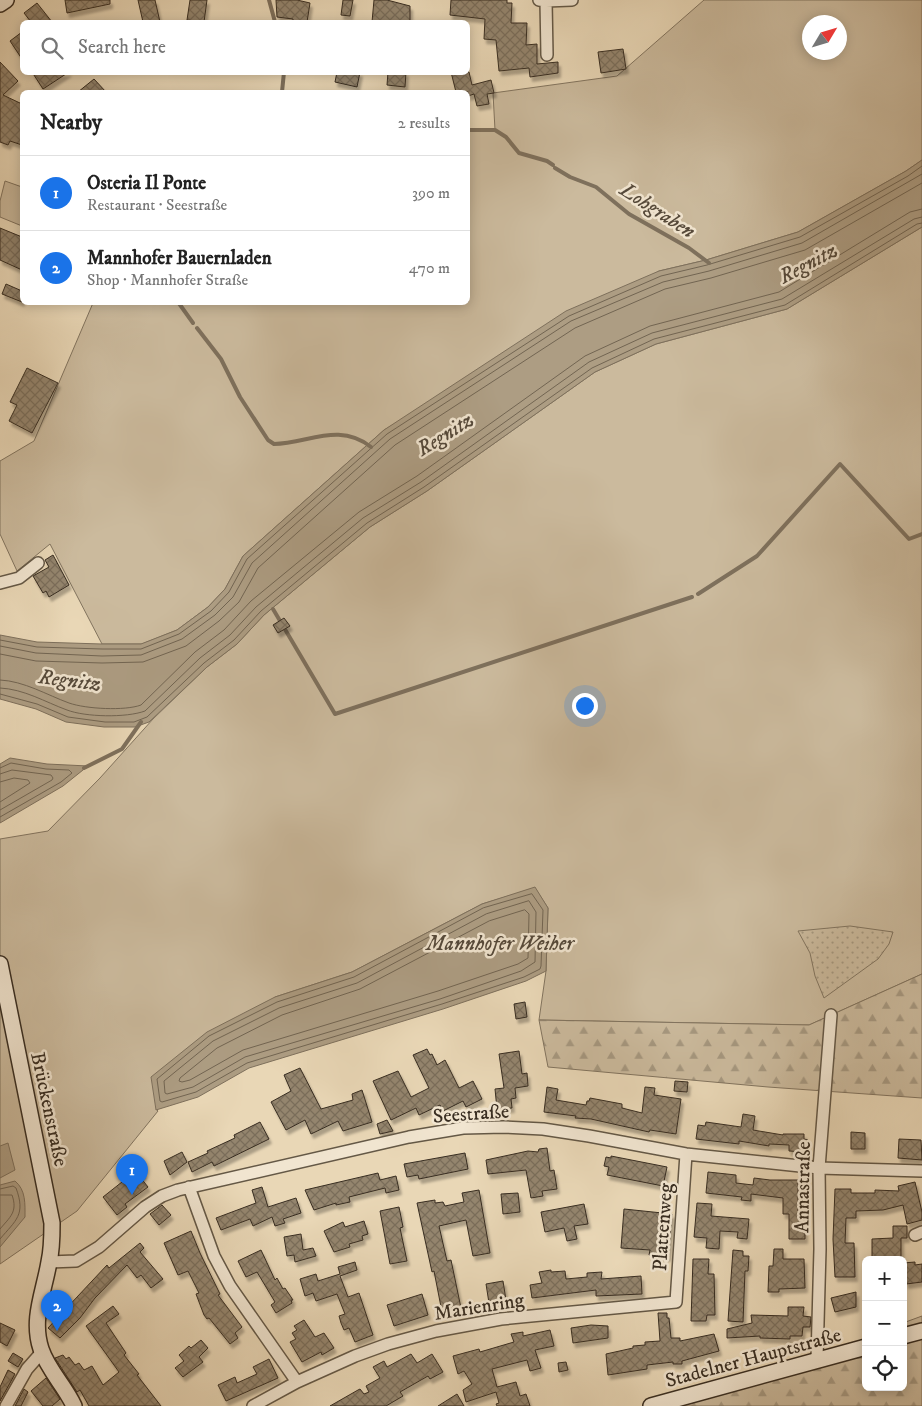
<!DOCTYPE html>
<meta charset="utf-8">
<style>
:root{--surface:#fff;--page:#f2f2f2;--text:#222;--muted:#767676;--line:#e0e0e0;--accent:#1a73e8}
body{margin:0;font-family:"IM FELL DW Pica",serif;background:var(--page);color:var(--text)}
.controls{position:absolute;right:15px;bottom:15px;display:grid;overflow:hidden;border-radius:8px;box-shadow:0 2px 12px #0003}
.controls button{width:45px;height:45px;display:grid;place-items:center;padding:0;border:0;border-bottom:1px solid var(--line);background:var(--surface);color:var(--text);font:25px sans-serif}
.compass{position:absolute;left:802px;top:15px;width:45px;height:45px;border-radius:50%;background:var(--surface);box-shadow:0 2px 12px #0003;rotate:52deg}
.you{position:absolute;left:584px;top:705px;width:18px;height:18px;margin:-12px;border:4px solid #fff;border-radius:50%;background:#1a73e8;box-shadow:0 0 0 8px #1a73e833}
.badge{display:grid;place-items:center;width:32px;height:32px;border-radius:50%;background:var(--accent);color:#fff;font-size:16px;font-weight:700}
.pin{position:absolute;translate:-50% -41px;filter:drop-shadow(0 1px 2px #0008)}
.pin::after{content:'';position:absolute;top:26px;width:18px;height:15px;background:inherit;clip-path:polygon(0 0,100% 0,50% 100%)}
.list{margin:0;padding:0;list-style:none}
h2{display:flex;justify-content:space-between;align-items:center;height:65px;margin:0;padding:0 20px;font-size:21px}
h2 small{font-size:16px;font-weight:400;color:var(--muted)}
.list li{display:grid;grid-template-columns:32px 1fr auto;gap:15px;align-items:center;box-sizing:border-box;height:75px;padding:0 20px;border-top:1px solid var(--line)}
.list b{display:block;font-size:19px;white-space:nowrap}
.list p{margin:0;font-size:16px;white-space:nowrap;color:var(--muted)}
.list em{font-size:16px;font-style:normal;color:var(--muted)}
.icon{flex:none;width:28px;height:28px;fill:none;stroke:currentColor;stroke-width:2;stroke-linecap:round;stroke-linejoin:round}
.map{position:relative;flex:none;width:922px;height:1406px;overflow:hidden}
.search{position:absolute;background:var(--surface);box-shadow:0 2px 12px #0003;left:20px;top:20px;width:450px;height:55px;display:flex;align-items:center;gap:12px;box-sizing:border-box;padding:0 18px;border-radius:8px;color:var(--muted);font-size:19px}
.panel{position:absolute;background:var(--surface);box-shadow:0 2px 12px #0003;left:20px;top:90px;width:450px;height:215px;border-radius:8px}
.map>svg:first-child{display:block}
.green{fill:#cbba9d;stroke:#82745f;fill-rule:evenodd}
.forest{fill:url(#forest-firs);stroke:#82745f}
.park{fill:url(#park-dots);stroke:#82745f}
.water{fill:#ad9d83;stroke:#7e705c}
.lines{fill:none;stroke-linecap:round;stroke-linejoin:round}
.shore{stroke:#726552;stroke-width:1}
.stream{stroke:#7e705c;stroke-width:4}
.building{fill:url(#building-cross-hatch);stroke:#382d21;filter:url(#shadow)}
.minor-casing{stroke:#645846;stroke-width:14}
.secondary-casing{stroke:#382d21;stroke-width:18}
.minor{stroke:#f1e5d0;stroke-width:11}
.secondary{stroke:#f1e5d0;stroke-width:15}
.labels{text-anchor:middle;stroke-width:5;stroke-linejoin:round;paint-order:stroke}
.street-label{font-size:20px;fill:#382d21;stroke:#f1e5d0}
.water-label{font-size:21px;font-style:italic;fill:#55493a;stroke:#f1e5d0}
</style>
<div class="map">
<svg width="922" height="1406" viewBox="0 0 922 1406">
<defs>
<pattern id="forest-firs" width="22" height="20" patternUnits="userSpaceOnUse" patternTransform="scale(1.25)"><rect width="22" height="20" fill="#cbba9d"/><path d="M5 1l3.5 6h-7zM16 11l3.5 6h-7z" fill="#a69880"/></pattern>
<pattern id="park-dots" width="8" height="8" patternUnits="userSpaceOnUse" patternTransform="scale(1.25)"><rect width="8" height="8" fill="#cbba9d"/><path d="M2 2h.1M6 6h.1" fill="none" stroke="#a69880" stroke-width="1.8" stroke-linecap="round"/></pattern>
<pattern id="building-cross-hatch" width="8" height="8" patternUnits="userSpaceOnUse" patternTransform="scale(1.25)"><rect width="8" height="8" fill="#94856e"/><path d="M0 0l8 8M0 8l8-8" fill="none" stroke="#7a6d5a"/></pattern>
<filter id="shadow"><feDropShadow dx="2.5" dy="4.5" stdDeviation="1" flood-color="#0004"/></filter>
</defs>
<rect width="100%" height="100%" fill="#e9d7b6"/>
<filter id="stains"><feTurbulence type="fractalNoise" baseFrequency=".004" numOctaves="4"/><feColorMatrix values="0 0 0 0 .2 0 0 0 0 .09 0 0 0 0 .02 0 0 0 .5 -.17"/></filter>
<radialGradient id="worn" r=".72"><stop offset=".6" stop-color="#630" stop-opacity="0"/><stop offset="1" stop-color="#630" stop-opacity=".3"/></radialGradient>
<path class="green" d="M704,0H922V160L906,171L798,232L706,260L659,271L384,430L243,556L225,589L208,607L177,630L142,644H102L50,544L17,571L0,534V461L34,441L93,303L468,302V130H495L493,93L617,76ZM810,22H840V52H810Z
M5,181L22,187V226L0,217V201Z
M922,227V974L809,1025L539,1020L546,971L548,908L535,888L482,904L352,972L275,997L156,1109L158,1111L77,1211L0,1264V839L48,831L100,778L153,719L207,667L237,644L264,615L370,527L427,491L595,372L656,344L787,309Z"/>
<path class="forest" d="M922,974V1098L768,1087L548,1067L539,1020L809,1025Z
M922,1316V1406H651L813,1360L866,1339V1387H903V1323Z"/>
<path class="park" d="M850,926L893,932L889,944L878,959L824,998L815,976L810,953L798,931Z"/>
<path class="water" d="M922,160V227L787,309L656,344L595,372L427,491L370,527L264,615L237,644L207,667L149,722L135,727H104L66,722L36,709L0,699V635L37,642L102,644H141L177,630L208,607L225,589L243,556L384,430L566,311L659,271L706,260L798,232L906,171Z
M10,758L47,764L88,766L63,786L0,823V764Z
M535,887L548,908L546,971L526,981L443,1009L249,1068L198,1097L156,1110L151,1077L207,1032L275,997L352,972L482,904Z
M8,1143L15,1170L0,1178V1146Z
M15,1181C26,1190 25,1204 25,1217L0,1247V1185Z"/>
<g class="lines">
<path class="shore" d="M0,640L37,647L102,649H141L179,634L211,611L229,592L247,559L387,434L569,316L661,276L707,265L800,237L908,176L922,166
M0,646L36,653L102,656L141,655L182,639L215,615L233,597L252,563L390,439L571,321L663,282L709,271L802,243L922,174
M0,654L36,661L102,663L143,662L186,646L219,621L239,602L258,568L395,445L575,328L665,289L711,278L805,250L922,183
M0,680C24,681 47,695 69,703C86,709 125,711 141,705L195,652L224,630L251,601L359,512L417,476L585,356L650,326L779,292L910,212L922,209
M0,688C24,689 45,702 67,710C85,717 126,718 145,711L200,658L230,635L256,607L363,518L421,482L589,362L652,333L782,299L914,219L922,217
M0,694L37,704L68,717L105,722H134L147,717L204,663L234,640L261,611L367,523L424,487L592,368L654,339L785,305L917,224L922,223
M0,768L11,763L46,769L69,770L72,773L61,782L0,817
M0,774L12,770L51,775L53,778L52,780L0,810
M0,782L14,778L28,780L30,783L0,802
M532,894L543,910L541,966L540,969L524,977L442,1004L247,1063L196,1092L162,1102L160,1101L157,1079L209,1036L277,1002L354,977L483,908Z
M529,901L536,912L535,962L521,971L440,999L245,1057L193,1087L167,1094L165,1093L164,1081L213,1041L279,1008L357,983L486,914Z
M525,910L529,914L528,958L518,964L438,991L243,1050L190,1080L182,1082L179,1081L180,1078L217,1048L282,1015L360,989L489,921Z
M0,1189L13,1186L16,1188C26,1215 16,1220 0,1239
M0,1195H12C18,1212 10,1217 0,1229"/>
<path class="stream" d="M269,0L275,22
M282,92L284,72
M468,130H495L506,137L519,153L547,161L553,165
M555,168L570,177L596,187L629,214L689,248L709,263
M178,302L193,323
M197,328L221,359L240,397L268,440L274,444C309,443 339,422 371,447
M698,594L757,556L840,464L909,539L922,534
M273,609L335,714L692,597
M84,768L122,749L141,722"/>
</g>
<path class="building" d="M65,0H110V4L67,13Z
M138,0H155L160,22H143Z
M190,0H207L204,22L187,20Z
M276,0H297L310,3L307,22H293V19L277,17Z
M343,0H353L350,16L341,15Z
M374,0H387L410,6V22H372Z
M451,0H507V3H512L511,23H527L526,45L537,44V64L558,62V73L530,77L529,68L499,71L496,40L484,39L485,19L450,15Z
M37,3L52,22H31L24,13Z
M22,32V59L10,41Z
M623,49L626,69L601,73L598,52Z
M0,62L18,81L3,95L22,104V145L10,141L8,145L0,142Z
M32,72H69L43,89Z
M337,72H360L357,87L335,82Z
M388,72H406L405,87L387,85Z
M451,72H469L472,85L491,80L494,93L487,94L489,104L477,106L474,94L468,96V92H456Z
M94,79L106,92H78Z
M0,228L22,237V270L0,260Z
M6,284L22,291V302L2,294Z
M27,368L58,383L32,433L9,421L17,405L10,402Z
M53,555L69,585L49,597L46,591L43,593L33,576L49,567L45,560Z
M284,618L290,626L278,633L273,625Z
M525,1002L527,1017L516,1019L514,1004Z
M427,1049L430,1055L432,1054L437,1065L445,1060L459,1088L473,1081L482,1099L466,1107L463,1101L443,1111L440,1105L419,1115L416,1108L391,1120L373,1081L398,1071L411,1097L429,1088L413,1055Z
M519,1051L522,1074L527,1073L528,1086L515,1088L516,1098L511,1099L512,1108L497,1109L495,1089L504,1088L499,1054Z
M300,1068L321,1109L353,1100L352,1094L362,1090L372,1122L343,1131L338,1121L311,1134L305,1120L286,1130L271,1102L291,1091L284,1075Z
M675,1081L688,1082L687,1092L674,1091Z
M547,1087L558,1089L556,1100L586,1105L587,1101H589L590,1098L622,1104V1108L642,1113L645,1087L655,1088L654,1095L681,1099L676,1134L650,1130L649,1132L591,1119L575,1118L576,1116L544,1112Z
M743,1114L755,1116L753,1130L783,1135V1134H804V1139L808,1140L807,1145H804V1152L789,1151V1145L769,1144V1146L739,1141V1144L696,1139L698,1125L705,1126L706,1122L741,1127Z
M387,1120L393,1131L380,1134L377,1124Z
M260,1122L269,1139L214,1166L212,1162L192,1172L188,1162L208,1153L207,1151L235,1138L234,1135Z
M851,1132L865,1133V1149H851Z
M899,1139L921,1140L922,1160L898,1158Z
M547,1148L550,1171L554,1170L557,1189L542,1191L543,1196L531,1198L526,1170L488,1174L486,1160L528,1151L538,1152L539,1149Z
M182,1152L187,1162L170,1175L164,1161Z
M465,1153L468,1169L419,1179L418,1175L407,1177L404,1164Z
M611,1156L667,1167L663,1186L607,1175L609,1167L604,1166L606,1157L611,1158Z
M132,1158L144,1174L140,1177L148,1187L125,1204L127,1207L117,1215L103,1197L127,1178L123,1173L126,1170L122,1165Z
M708,1172L736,1175V1183L753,1185L754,1178L770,1180H798V1211H805V1239H789V1214H783V1198L751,1194V1201L741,1200L742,1197L706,1193Z
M378,1173L380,1180L396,1176L399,1190L386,1193L385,1188L349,1197L350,1202L336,1205V1203L314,1210L305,1190Z
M915,1182L922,1212V1220L907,1224L903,1205L883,1210L856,1211V1218H846L845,1243H854L855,1277H835L833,1239L835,1189H851V1193H875V1190L899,1191L898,1186Z
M262,1187L268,1207L296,1198L301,1213L283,1219L285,1223L275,1226L272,1217L253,1226L250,1219L221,1230L216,1218L256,1203L252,1190Z
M479,1190L490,1253L473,1256L466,1220L439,1226L447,1261L451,1260L461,1308L442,1312L434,1271L432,1272L417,1203L435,1200V1203L443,1202L445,1206L464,1202L462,1193Z
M518,1193L520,1212L503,1214L501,1194Z
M697,1203L712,1204L711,1216L749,1219L747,1239L737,1238L738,1232L720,1231L719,1249L706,1248L707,1238L694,1237Z
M584,1204L588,1224L574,1226L577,1239L567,1241L564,1228L545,1232L541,1212Z
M162,1205L171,1215L159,1225L150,1214Z
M399,1207L403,1227L400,1228L407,1261L390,1264L380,1211Z
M624,1209L672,1214L668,1257L649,1255L650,1250L621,1248Z
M364,1221L368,1234L362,1236L363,1240L349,1244L350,1247L334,1252L324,1231L343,1222L345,1227Z
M893,1226H907V1238H901V1260H872V1239L893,1238Z
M191,1231L200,1253L220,1294L218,1295L242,1327L235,1333L238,1338L230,1344L209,1318L207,1319L204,1315L196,1294L199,1293L188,1271L178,1275L164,1243Z
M301,1234L303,1250L313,1248L316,1256L295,1262L294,1255L287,1256L284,1237Z
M140,1243L144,1248L140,1252L163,1279L151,1288L141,1275L137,1278L127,1265L95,1298L80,1318L60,1338L48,1328L107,1265L109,1268Z
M774,1249H783V1259H804L805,1288L779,1289V1292H768L769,1266H773Z
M261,1250L275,1280L277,1278L283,1289L285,1288L293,1300H291L292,1303L276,1313L271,1305L275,1302L257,1272L246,1277L238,1261Z
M733,1250L743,1251V1256H749L748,1271H745L743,1322L728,1321Z
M693,1259H709L708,1274H714L715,1315H707L706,1321H691Z
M355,1262L357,1270L340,1276L348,1297L359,1293L373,1335L355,1342L349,1328L344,1330L341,1323L339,1316L345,1314L337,1294L316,1301L313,1293L305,1296L300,1279L316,1274L318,1281L340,1274L338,1267Z
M915,1262V1265L922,1264V1282L906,1284L905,1276H903V1263Z
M551,1270V1272L565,1271L566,1279L587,1277V1273L602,1272L601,1279L641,1276L642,1294L596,1296V1290L532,1298L530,1285L542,1283L539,1272Z
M503,1281L506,1300L489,1303L486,1284Z
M856,1292V1307L835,1312L831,1298Z
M422,1294L428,1315L394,1326L387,1305Z
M113,1306L119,1314L106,1323L126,1353L124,1355L139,1374L137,1375L161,1406H89L80,1390L77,1392L55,1358L63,1355L66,1359L69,1357L75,1365L79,1363L84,1370L92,1366L103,1385L119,1372L86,1326Z
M788,1307H804L803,1316L811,1317L810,1327H803L802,1336H790V1339L760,1338V1336L727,1338V1329L752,1323L751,1315L788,1316Z
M658,1313H667V1318H669L671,1338H680V1341L714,1334L719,1351L682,1361V1364H673V1362L647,1365V1369L608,1375L606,1354L633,1348V1346L645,1345V1342L660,1341Z
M304,1320L315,1337L324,1333L334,1348L322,1355L321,1352L302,1362L290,1342L296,1339L292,1333L297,1330L294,1326Z
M0,1323L15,1330L7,1346L0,1342Z
M591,1325L608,1326V1338L573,1343L571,1328Z
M550,1330L554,1346L535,1350L541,1368L530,1371L527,1360L492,1369L497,1387L516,1382L520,1396L526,1394L530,1406H497L496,1404L499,1403L496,1392L466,1402L463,1390L472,1384L464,1371L458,1374L453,1356L479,1349L480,1352L514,1342L511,1334L523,1332V1336Z
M201,1340L208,1348L199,1357L203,1362L183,1377L175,1368L184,1361L179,1355L189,1346L191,1348Z
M13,1353L23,1359L18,1367L8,1361Z
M411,1354L417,1363L432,1354L443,1372L430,1379L428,1376L400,1392L403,1396L386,1406H330L358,1390L360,1389L364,1394L369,1392L366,1386L380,1378L373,1367L384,1361L387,1367Z
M269,1359L278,1378L226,1401L218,1385L235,1377L237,1383L257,1374L253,1367Z
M566,1362L568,1370L559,1372L558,1363Z
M8,1370L15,1374L0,1401V1387Z
M46,1378L60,1399L52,1406H43L31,1391Z
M24,1389L28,1392L21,1406H15Z
M457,1394L464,1406H438Z"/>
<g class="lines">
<g class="minor-casing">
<path id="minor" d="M539,0L546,1L547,55
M546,1L572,0
M0,583L19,578L38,563
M189,1187L214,1256L230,1286L297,1382L355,1356L388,1344L436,1331L501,1319L676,1302L686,1154
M915,1235L922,1232
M49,1262L76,1261L99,1247L145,1207L162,1196L178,1190L409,1137L463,1128L504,1127L543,1129L589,1136L686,1154L819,1168L922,1171
M817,1359L820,1249L819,1168L831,1015
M6,1406L27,1369L42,1352
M253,1406L297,1382"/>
</g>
<g class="secondary-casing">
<path id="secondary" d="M0,4L6,0
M0,964L52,1223C52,1236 52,1249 49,1262C44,1292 31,1319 41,1349C48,1370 65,1386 74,1406
M903,1336L922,1331
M651,1406L866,1347"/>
</g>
<use href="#minor" class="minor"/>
<use href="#secondary" class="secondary"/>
</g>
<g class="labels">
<g class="street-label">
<text transform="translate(50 1109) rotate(78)" y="7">Brückenstraße</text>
<text transform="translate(471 1113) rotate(-4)" y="7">Seestraße</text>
<text transform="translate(802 1187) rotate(-89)" y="7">Annastraße</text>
<text transform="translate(662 1227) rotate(-86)" y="7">Plattenweg</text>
<text transform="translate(479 1306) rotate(-9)" y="7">Marienring</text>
<text transform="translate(753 1357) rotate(-15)" y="7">Stadelner Hauptstraße</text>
</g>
<g class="water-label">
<text transform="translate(658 210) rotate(33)" y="7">Lohgraben</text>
<text transform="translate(808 263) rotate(-28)" y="7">Regnitz</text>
<text transform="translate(445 434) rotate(-32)" y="7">Regnitz</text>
<text transform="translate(70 680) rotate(7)" y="7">Regnitz</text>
<text x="500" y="950">Mannhofer Weiher</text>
</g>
</g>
<rect width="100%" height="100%" filter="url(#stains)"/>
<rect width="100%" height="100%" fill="url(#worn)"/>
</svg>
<div class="controls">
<button>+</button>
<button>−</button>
<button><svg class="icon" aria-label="locate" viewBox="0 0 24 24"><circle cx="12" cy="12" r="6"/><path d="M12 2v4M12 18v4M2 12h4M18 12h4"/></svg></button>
</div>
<svg class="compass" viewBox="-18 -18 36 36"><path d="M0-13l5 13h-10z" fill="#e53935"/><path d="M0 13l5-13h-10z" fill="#767676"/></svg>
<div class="you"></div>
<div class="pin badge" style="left:132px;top:1195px">1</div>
<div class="pin badge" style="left:57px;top:1331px">2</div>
<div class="search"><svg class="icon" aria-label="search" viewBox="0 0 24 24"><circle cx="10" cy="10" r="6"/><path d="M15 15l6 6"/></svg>Search here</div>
<section class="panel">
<h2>Nearby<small>2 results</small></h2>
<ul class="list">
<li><span class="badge">1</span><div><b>Osteria Il Ponte</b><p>Restaurant · Seestraße</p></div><em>390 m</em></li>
<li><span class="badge">2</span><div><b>Mannhofer Bauernladen</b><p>Shop · Mannhofer Straße</p></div><em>470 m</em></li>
</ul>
</section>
</div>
